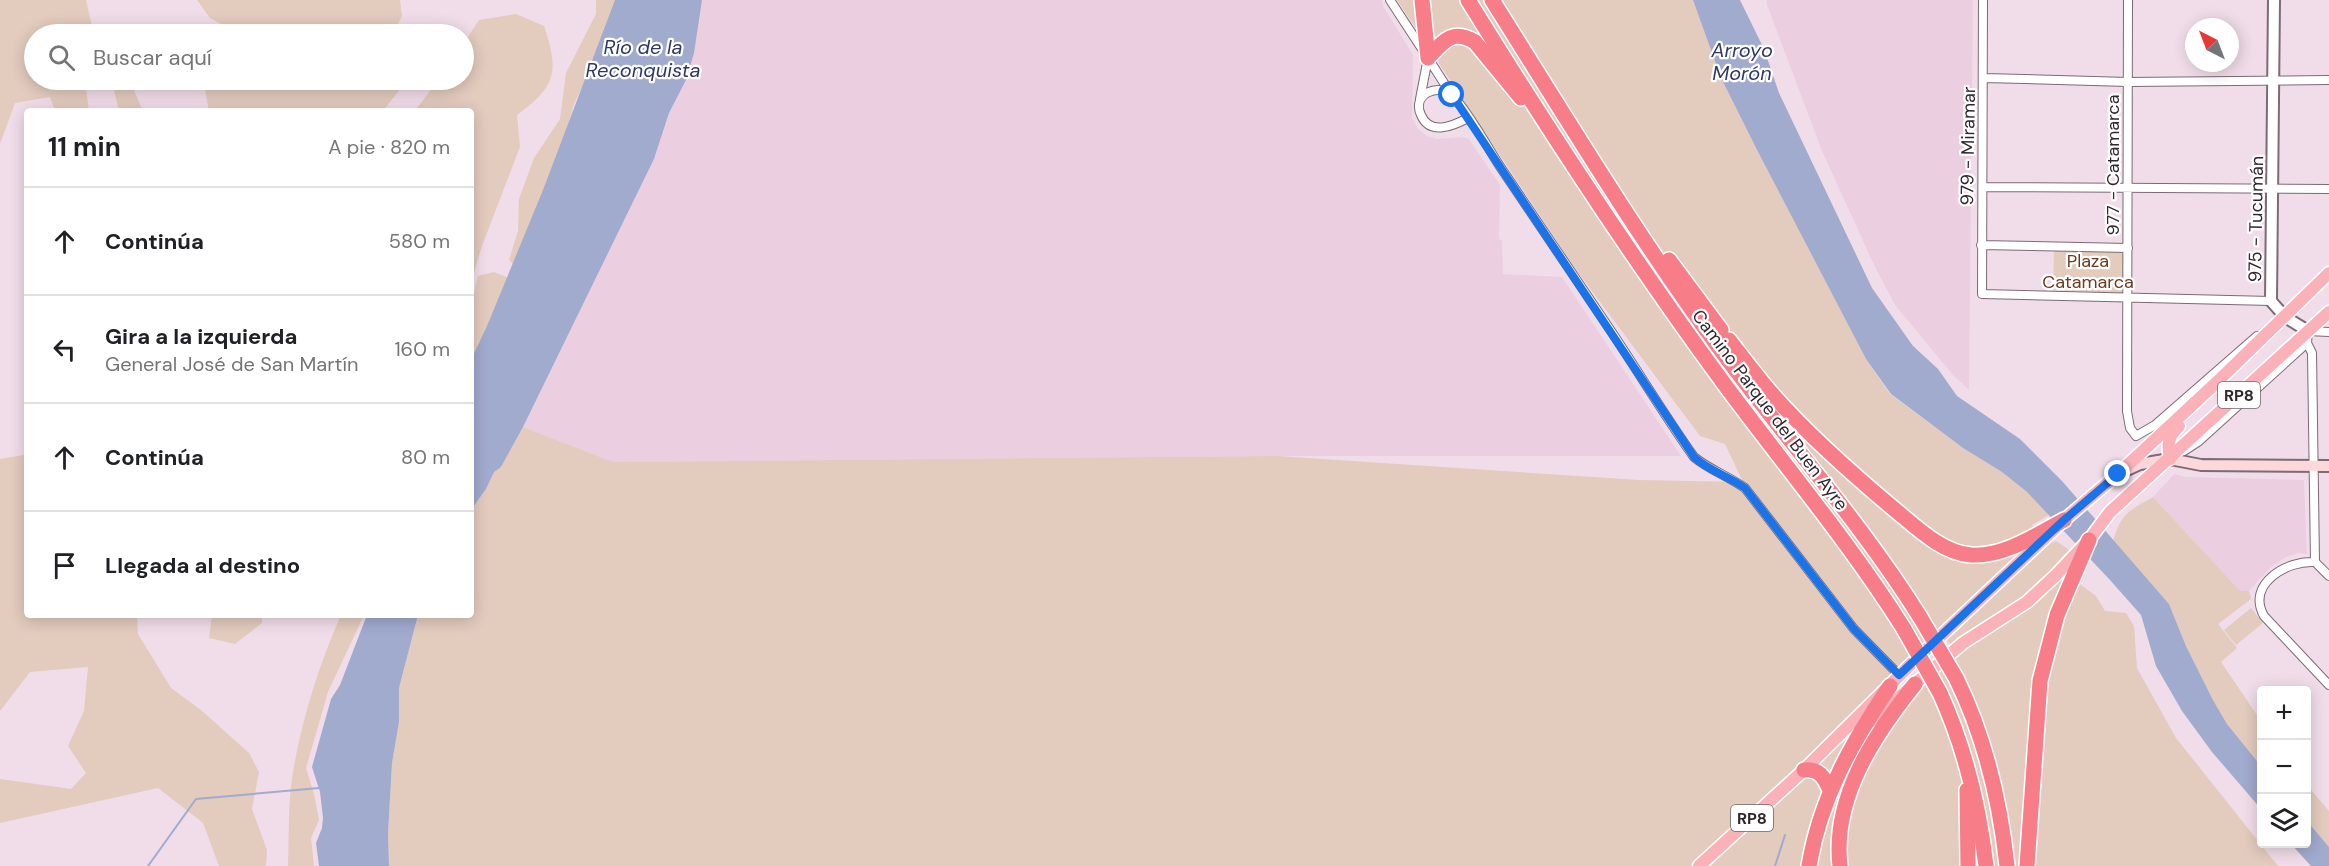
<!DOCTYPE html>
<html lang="es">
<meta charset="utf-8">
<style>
:root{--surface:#fff;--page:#f2f2f2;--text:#202124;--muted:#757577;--line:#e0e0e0}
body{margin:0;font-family:"DM Sans",sans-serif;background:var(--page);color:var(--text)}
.controls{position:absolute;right:18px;bottom:18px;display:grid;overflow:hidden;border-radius:6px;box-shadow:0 3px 15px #0003}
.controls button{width:54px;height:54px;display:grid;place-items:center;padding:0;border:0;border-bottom:2px solid var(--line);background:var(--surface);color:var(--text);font:30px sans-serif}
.compass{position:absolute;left:2185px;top:18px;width:54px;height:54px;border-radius:50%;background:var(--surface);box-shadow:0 3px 15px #0003;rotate:318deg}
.stop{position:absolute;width:18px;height:18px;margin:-14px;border:4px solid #1a73e8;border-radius:50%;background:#fff}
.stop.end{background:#1a73e8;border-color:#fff;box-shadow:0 2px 6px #0008}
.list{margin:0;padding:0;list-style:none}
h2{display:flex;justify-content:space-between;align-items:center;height:78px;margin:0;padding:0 24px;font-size:26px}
h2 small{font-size:20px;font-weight:400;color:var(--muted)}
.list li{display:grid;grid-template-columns:39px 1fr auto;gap:18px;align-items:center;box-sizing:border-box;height:108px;padding:0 24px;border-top:2px solid var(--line)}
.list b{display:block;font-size:22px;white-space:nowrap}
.list p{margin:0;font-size:20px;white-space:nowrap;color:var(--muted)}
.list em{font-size:20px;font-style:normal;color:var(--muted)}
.icon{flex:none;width:33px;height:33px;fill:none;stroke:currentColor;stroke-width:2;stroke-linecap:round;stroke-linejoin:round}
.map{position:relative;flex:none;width:2329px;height:866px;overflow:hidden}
.search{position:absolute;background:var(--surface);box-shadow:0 3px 15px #0003;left:24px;top:24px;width:450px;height:66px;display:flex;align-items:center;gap:15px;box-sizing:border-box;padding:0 21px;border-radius:33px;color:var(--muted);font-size:22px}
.panel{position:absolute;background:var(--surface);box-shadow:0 3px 15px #0003;left:24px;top:108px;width:450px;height:510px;border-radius:6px}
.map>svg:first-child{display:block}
.built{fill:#ebcfe0}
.green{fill:#e3cbbe}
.water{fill:#a1abce}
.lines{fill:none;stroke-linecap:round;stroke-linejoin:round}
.stream{stroke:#a1abce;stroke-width:2}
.minor-casing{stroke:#7c6a75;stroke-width:10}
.tertiary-casing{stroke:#7c6a75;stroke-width:14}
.secondary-casing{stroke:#7c6a75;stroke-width:14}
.primary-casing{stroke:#fff;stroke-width:15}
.motorway-casing{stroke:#fff;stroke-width:18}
.minor{stroke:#fff;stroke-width:8}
.tertiary{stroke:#fff;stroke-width:10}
.secondary{stroke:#fdd8db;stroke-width:10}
.primary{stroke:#fab1b8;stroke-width:12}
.motorway{stroke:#f77d88;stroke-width:15}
.motorway-bridge-casing{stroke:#fff;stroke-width:18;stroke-linecap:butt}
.motorway-bridge{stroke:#f77d88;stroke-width:15}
.route{stroke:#1a73e8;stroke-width:8}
.labels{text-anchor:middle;stroke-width:4.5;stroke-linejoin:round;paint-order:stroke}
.shield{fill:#fff;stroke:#6d686b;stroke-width:1.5}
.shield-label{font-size:16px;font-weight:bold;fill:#2f272c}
.street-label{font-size:18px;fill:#2f272c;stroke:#fff}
.park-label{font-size:18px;fill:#6b391b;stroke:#fff}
.water-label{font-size:20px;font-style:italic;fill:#2f3968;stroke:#fff}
</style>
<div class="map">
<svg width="2329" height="866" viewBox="0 0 2329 866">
<rect width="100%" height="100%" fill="#f1dde9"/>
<path class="built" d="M702,0H1382L1383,6L1413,55L1412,118L1418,129L1427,136L1437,139L1463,137L1469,139L1500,185L1499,239L1502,240L1503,274L1562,277L1681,456H1277L613,462L523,427L654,159L669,113L686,80Z
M1767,0H1973L1969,390L1953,375L1895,305L1875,267L1822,151L1767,5Z
M2174,474L2186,477L2304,480L2307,554L2299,553L2286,557L2272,566L2249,591H2240L2153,497Z"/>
<path class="green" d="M0,0H86L92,26L90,34H34V80H85L89,111H55L50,97L15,103L0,144Z
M197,0H400L402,16L393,34H236L234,31L210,18Z
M596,0H625L574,104L554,174L516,267L509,260L518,231L519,199L534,158L560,119L566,73L596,14Z
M1397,0H1693L1721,78L1756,148L1866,359L1890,394L1963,448L2002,472L2027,492L2049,515L2032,525L2044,539L1809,767C1897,703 1984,635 2067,564L2081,585L2096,596L2105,611L2126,613L2134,626L2137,668L2176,738L2278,866H389L388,834L392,763L399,722V688L418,615H471V510L486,489L494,471L501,467L523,427L613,462L1277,456L1639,480L1743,482L1725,444L1700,436L1574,267Z
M516,14L544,26C559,71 557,86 517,115L520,147L482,246L471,283V111H415L438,80H464V43L479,20Z
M208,80H399L401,88L383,111H209L204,84Z
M112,82L132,86L143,111H119Z
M2054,250L2124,252L2122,293L2053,290Z
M494,272L509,278L471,363V305L478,276Z
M24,455L27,456V615H137L138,634L171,688L201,710L249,753L259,772L252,809L267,850L266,866H219L203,823L158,788L0,823V779L71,789L86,773L68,746L84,711L88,667L30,672L0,711V459Z
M2153,497L2240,591H2249L2251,599L2218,624L2237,648L2221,662L2261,721V766L2227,724L2213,700L2186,646L2169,604L2113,541C2122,512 2129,511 2153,497Z
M2056,541L2068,549L2069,552C2035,592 1994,618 1951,646L1947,640L2051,543Z
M2251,608L2263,623L2236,645L2224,630Z
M212,615H262V623L235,644L209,638Z
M341,615H364L328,692L306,768L314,794L319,820L311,838L314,866H288C289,837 288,807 292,778C301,722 318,667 341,615Z
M2306,784L2329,811V847L2307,821Z"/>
<path class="water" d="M615,0H702L694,53L686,80L669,113L654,159L523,427L501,467L494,472L486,489L471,510V360L487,326L543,190Z
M1693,0H1740L1764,49L1779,93L1872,288L1913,346L1938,369L1957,396L2020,439L2062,481L2169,604L2186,646L2213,700L2227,724L2261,766V809L2212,752L2182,711L2156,666L2141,615L2110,580L2027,492L2002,472L1963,448L1891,394L1866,359L1756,148L1721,78Z
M367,615H418L399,688V722L392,763L388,834L389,866H319L316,843L322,828L323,818L320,792L312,767L331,699L340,685Z
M2307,821L2329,847V866H2311L2291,844H2306Z"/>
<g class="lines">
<path class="stream" d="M148,866L196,799L319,788
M1775,866L1785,835"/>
<g class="minor-casing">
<path id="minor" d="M1390,0L1424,52
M1983,0L1982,294L2271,301
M2128,0L2127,411L2130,428L2136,436L2155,425L2257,336
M1985,78L2128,82L2329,80
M1420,99L1428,58L1451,94
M1468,118C1453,126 1430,136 1421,115C1411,94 1439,82 1453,96C1469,113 1488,148 1501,168C1538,223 1575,277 1611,331C1639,373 1665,416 1694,457C1710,470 1728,476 1745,488L1854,629L1899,675
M1983,187L2329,189
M1981,245L2128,248
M2184,451L2198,442L2307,343
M2315,562L2312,353L2307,343L2308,331L2329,332
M2329,576L2315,562C2287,560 2246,584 2264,616L2329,685"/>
</g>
<g class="tertiary-casing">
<path id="tertiary" d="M2274,0L2271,301L2285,317L2308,331"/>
</g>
<g class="secondary-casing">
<path id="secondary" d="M2125,471L2140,464L2170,459L2201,465L2329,466"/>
</g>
<g class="primary-casing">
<path id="primary" d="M2170,459C2167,444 2168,437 2179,426
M1870,722L1963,643L2027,602L2055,576L2089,540L2110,512L2329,312
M1699,866L1804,770L1911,664L2064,520L2118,474L2217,382L2329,273"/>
</g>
<g class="motorway-casing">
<path id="motorway" d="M1422,0L1428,58
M1468,0C1549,131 1633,260 1725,385C1785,466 1850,543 1904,629
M1492,0C1565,116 1636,234 1717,345C1784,437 1860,521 1920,617
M1428,58C1443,42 1452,28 1475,42L1521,98
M1669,260L1721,330
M1729,340C1743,358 1757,377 1772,394C1809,436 1851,473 1894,509C1916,527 1942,553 1971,555C2004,557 2036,535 2064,520
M1956,678C1985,737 2000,801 2007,866
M1940,693C1965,748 1979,806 1986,866
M1804,770C1819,768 1824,777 1830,790
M1967,790L1968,866
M1809,866C1820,799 1852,742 1890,686
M1840,866C1832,798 1874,735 1915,684
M2027,866L2040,681L2057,615L2089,540"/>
</g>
<use href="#minor" class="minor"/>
<use href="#tertiary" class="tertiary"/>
<use href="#secondary" class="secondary"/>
<use href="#primary" class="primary"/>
<use href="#motorway" class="motorway"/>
<g class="motorway-bridge-casing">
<path id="motorway-bridge" d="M1920,617L1956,678
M1904,629L1940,693"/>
</g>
<use href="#motorway-bridge" class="motorway-bridge"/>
</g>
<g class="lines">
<path class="route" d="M1452,95L1694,457C1709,471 1728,476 1745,488L1854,629L1899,675L2064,520L2118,474"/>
</g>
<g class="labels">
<g class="shield">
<rect x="2218" y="382" width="42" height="26" rx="4.5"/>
<rect x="1731" y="805" width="42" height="26" rx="4.5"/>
</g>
<g class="shield-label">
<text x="2239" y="401">RP8</text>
<text x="1752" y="824">RP8</text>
</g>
<g class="street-label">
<text transform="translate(1968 146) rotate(-89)" y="6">979 - Miramar</text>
<text transform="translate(2113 165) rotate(-90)" y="6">977 - Catamarca</text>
<text transform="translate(2256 219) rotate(-89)" y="6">975 - Tucumán</text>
<text transform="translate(1770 410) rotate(53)" y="6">Camino Parque del Buen Ayre</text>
</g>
<g class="park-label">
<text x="2088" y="267">Plaza<tspan x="2088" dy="21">Catamarca</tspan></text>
</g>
<g class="water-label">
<text x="643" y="54">Río de la<tspan x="643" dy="23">Reconquista</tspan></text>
<text x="1742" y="57">Arroyo<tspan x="1742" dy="23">Morón</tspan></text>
</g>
</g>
</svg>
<div class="controls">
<button>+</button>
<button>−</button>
<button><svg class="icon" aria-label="layers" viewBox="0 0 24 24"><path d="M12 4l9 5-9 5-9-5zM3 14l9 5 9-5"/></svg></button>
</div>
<svg class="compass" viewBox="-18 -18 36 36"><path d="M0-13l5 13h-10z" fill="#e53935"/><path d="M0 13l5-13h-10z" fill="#757577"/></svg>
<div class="stop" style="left:1452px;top:95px"></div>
<div class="stop end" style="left:2118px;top:474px"></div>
<div class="search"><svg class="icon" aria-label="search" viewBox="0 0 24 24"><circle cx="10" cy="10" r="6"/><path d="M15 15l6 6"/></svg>Buscar aquí</div>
<section class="panel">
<h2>11 min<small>A pie · 820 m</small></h2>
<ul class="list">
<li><svg class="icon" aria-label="ahead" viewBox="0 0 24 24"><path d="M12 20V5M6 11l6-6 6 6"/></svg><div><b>Continúa</b></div><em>580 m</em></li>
<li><svg class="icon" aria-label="left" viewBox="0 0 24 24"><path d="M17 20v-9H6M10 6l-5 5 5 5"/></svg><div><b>Gira a la izquierda</b><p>General José de San Martín</p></div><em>160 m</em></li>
<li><svg class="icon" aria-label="ahead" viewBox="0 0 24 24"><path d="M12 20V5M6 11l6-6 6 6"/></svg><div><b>Continúa</b></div><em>80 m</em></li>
<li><svg class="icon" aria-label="arrive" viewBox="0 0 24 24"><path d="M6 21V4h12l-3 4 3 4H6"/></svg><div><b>Llegada al destino</b></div></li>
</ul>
</section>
</div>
